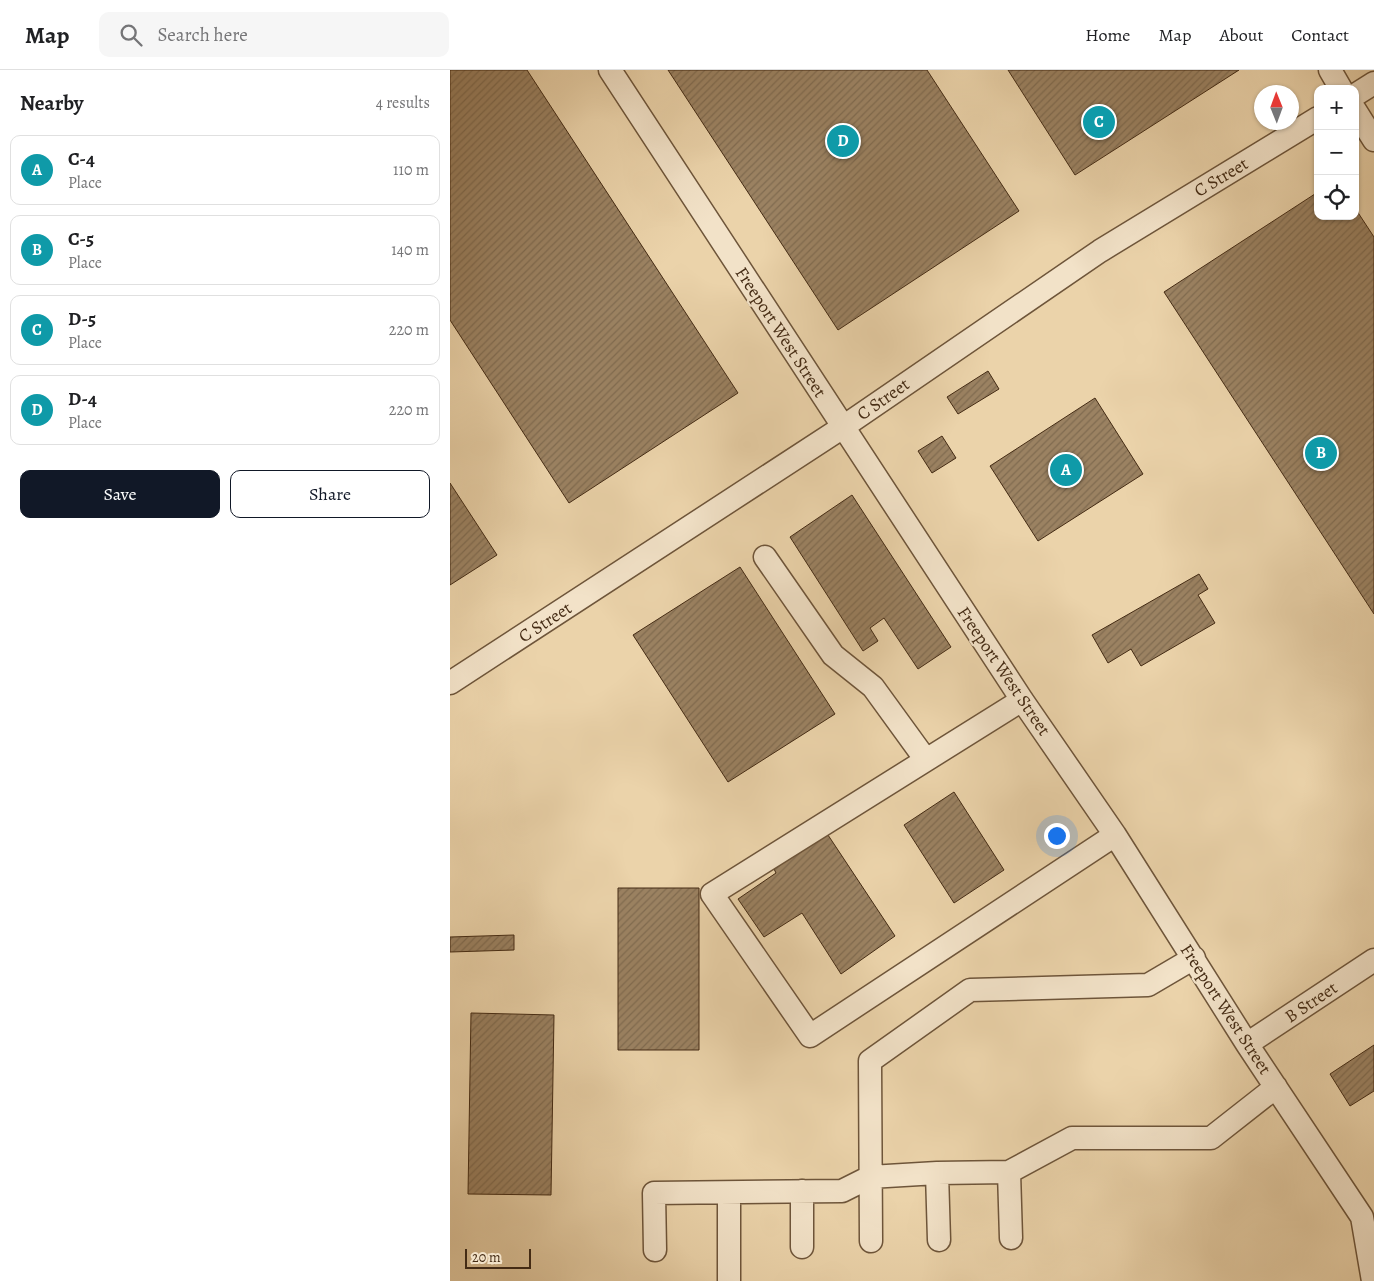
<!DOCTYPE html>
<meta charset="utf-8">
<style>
:root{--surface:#fff;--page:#f6f6f6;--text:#202124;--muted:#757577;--line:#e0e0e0;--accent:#111827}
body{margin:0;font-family:Alegreya,serif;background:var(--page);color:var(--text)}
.controls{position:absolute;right:15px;top:15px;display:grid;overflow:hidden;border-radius:10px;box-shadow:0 1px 4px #0004}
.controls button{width:45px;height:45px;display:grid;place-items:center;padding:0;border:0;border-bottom:1px solid var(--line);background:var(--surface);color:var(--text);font:25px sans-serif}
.compass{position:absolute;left:804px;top:15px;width:45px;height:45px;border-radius:50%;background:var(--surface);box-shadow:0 1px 4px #0004;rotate:359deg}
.scale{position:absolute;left:15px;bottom:12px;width:66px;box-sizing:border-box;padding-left:5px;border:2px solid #442b14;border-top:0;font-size:14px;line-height:18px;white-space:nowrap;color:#442b14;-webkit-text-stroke:4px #f2e2c8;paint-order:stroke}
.you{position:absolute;left:606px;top:765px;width:18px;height:18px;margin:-12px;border:4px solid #fff;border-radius:50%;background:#1a73e8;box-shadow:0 0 0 8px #1a73e833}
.badge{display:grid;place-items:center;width:32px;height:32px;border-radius:50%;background:var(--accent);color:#fff;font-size:16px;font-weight:700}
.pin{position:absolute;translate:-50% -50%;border:2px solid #fff;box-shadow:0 1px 5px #0006}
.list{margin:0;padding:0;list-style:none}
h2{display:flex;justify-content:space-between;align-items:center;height:65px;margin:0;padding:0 20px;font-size:21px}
h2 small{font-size:16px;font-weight:400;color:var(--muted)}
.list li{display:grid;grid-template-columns:32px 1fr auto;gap:15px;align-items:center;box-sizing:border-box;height:70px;margin:0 10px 10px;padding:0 10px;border:1px solid var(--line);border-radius:10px}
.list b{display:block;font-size:19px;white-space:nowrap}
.list p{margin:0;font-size:16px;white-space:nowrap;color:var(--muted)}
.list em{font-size:16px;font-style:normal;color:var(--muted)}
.actions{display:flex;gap:10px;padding:15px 20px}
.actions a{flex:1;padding:11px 0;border:1px solid var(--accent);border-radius:10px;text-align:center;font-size:18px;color:var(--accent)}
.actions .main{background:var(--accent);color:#fff}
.icon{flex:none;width:28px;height:28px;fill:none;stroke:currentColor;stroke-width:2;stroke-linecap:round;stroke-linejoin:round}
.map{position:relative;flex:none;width:924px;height:1211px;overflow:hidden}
header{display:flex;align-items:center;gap:30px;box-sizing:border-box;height:70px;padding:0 25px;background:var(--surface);border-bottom:1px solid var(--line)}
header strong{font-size:24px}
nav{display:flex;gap:28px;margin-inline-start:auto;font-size:18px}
.search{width:350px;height:45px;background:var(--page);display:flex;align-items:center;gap:12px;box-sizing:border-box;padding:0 18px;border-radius:10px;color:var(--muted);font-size:19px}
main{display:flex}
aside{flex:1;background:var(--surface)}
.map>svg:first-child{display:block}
.building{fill:url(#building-hatch);stroke:#442b14}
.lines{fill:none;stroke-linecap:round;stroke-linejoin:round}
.minor-casing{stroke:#6e553a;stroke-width:25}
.minor{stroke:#f2e2c8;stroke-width:22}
.labels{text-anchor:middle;stroke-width:4.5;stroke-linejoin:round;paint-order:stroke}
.street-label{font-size:18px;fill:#442b14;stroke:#f2e2c8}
</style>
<header>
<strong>Map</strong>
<div class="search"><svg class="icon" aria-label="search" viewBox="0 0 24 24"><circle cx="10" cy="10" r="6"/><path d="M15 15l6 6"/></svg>Search here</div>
<nav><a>Home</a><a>Map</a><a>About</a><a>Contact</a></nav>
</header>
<main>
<aside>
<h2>Nearby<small>4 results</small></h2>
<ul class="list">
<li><span class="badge" style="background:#0f9aa8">A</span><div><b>C-4</b><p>Place</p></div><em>110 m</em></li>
<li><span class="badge" style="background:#0f9aa8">B</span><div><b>C-5</b><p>Place</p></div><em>140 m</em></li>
<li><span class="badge" style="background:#0f9aa8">C</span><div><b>D-5</b><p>Place</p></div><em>220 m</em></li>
<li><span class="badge" style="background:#0f9aa8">D</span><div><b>D-4</b><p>Place</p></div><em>220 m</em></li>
</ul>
<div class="actions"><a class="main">Save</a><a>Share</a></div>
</aside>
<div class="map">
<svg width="924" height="1211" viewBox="0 0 924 1211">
<defs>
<pattern id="building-hatch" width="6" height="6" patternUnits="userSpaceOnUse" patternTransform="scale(1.25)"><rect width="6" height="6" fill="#9b8262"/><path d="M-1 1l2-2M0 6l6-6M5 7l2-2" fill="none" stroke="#806b50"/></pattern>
</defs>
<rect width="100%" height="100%" fill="#ebd3aa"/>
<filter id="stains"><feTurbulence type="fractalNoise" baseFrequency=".004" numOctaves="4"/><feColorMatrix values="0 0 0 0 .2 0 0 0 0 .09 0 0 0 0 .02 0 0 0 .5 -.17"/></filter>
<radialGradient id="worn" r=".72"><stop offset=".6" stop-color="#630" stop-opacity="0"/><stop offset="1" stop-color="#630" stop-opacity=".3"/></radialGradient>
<path class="building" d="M0,0H77L288,323L119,433L0,250Z
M218,0H477L569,141L388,260Z
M558,0H789L625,105Z
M868,122V146H905V138L924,167V544L714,222Z
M538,301L549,319L508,344L497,327Z
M645,328L693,404L588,471L540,396Z
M492,366L506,388L482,403L468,381Z
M0,413L47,485L0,515Z
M402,425L501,577L468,599L434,548L420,558L428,571L413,581L340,467Z
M290,497L385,644L278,712L183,565Z
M749,504L758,519L748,525L765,553L691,596L681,579L658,593L642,565Z
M504,722L554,800L504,833L454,755Z
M378,765L445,866L391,904L352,843L314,867L288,829L326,803L323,797Z
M168,818H249V980H168Z
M64,865V880L0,882V867Z
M21,943L104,945L101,1125L18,1124Z
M924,975V1021L900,1036L880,1004Z"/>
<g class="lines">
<g class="minor-casing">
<path id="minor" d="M160,0L572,630L665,765L797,974L912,1147L923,1211
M880,0L891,19
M905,25L924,13
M905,40L924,70
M315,487L383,585L423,617L476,690
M0,613L393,357L650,181L868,48
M572,630L262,824L360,966L665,765
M797,974L924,890
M559,1102L561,1168
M487,1103L489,1170
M352,1121V1177
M279,1123V1211
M421,1171L420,991L520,920L698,915L744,888
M205,1180L204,1123L392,1121L420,1107L487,1103L559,1102L622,1068H761L826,1017"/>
</g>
<use href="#minor" class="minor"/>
</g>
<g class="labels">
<g class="street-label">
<text transform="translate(771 107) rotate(-31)" y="6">C Street</text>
<text transform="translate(331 262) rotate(57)" y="6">Freeport West Street</text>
<text transform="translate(433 329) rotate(-35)" y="6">C Street</text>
<text transform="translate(95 552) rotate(-33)" y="6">C Street</text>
<text transform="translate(554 601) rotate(56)" y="6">Freeport West Street</text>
<text transform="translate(861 932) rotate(-34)" y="6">B Street</text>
<text transform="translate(776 939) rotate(57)" y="6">Freeport West Street</text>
</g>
</g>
<rect width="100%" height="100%" filter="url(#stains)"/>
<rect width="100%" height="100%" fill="url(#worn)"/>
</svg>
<div class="controls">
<button>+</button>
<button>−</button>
<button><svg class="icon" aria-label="locate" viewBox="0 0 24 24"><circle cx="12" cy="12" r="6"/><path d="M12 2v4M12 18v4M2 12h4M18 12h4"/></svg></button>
</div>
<svg class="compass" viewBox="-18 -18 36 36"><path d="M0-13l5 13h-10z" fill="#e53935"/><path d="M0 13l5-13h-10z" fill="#757577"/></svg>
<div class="scale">20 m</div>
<div class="you"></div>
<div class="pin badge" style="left:616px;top:400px;background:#0f9aa8">A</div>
<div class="pin badge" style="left:871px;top:383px;background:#0f9aa8">B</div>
<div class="pin badge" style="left:649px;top:52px;background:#0f9aa8">C</div>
<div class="pin badge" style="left:393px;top:71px;background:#0f9aa8">D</div>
</div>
</main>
